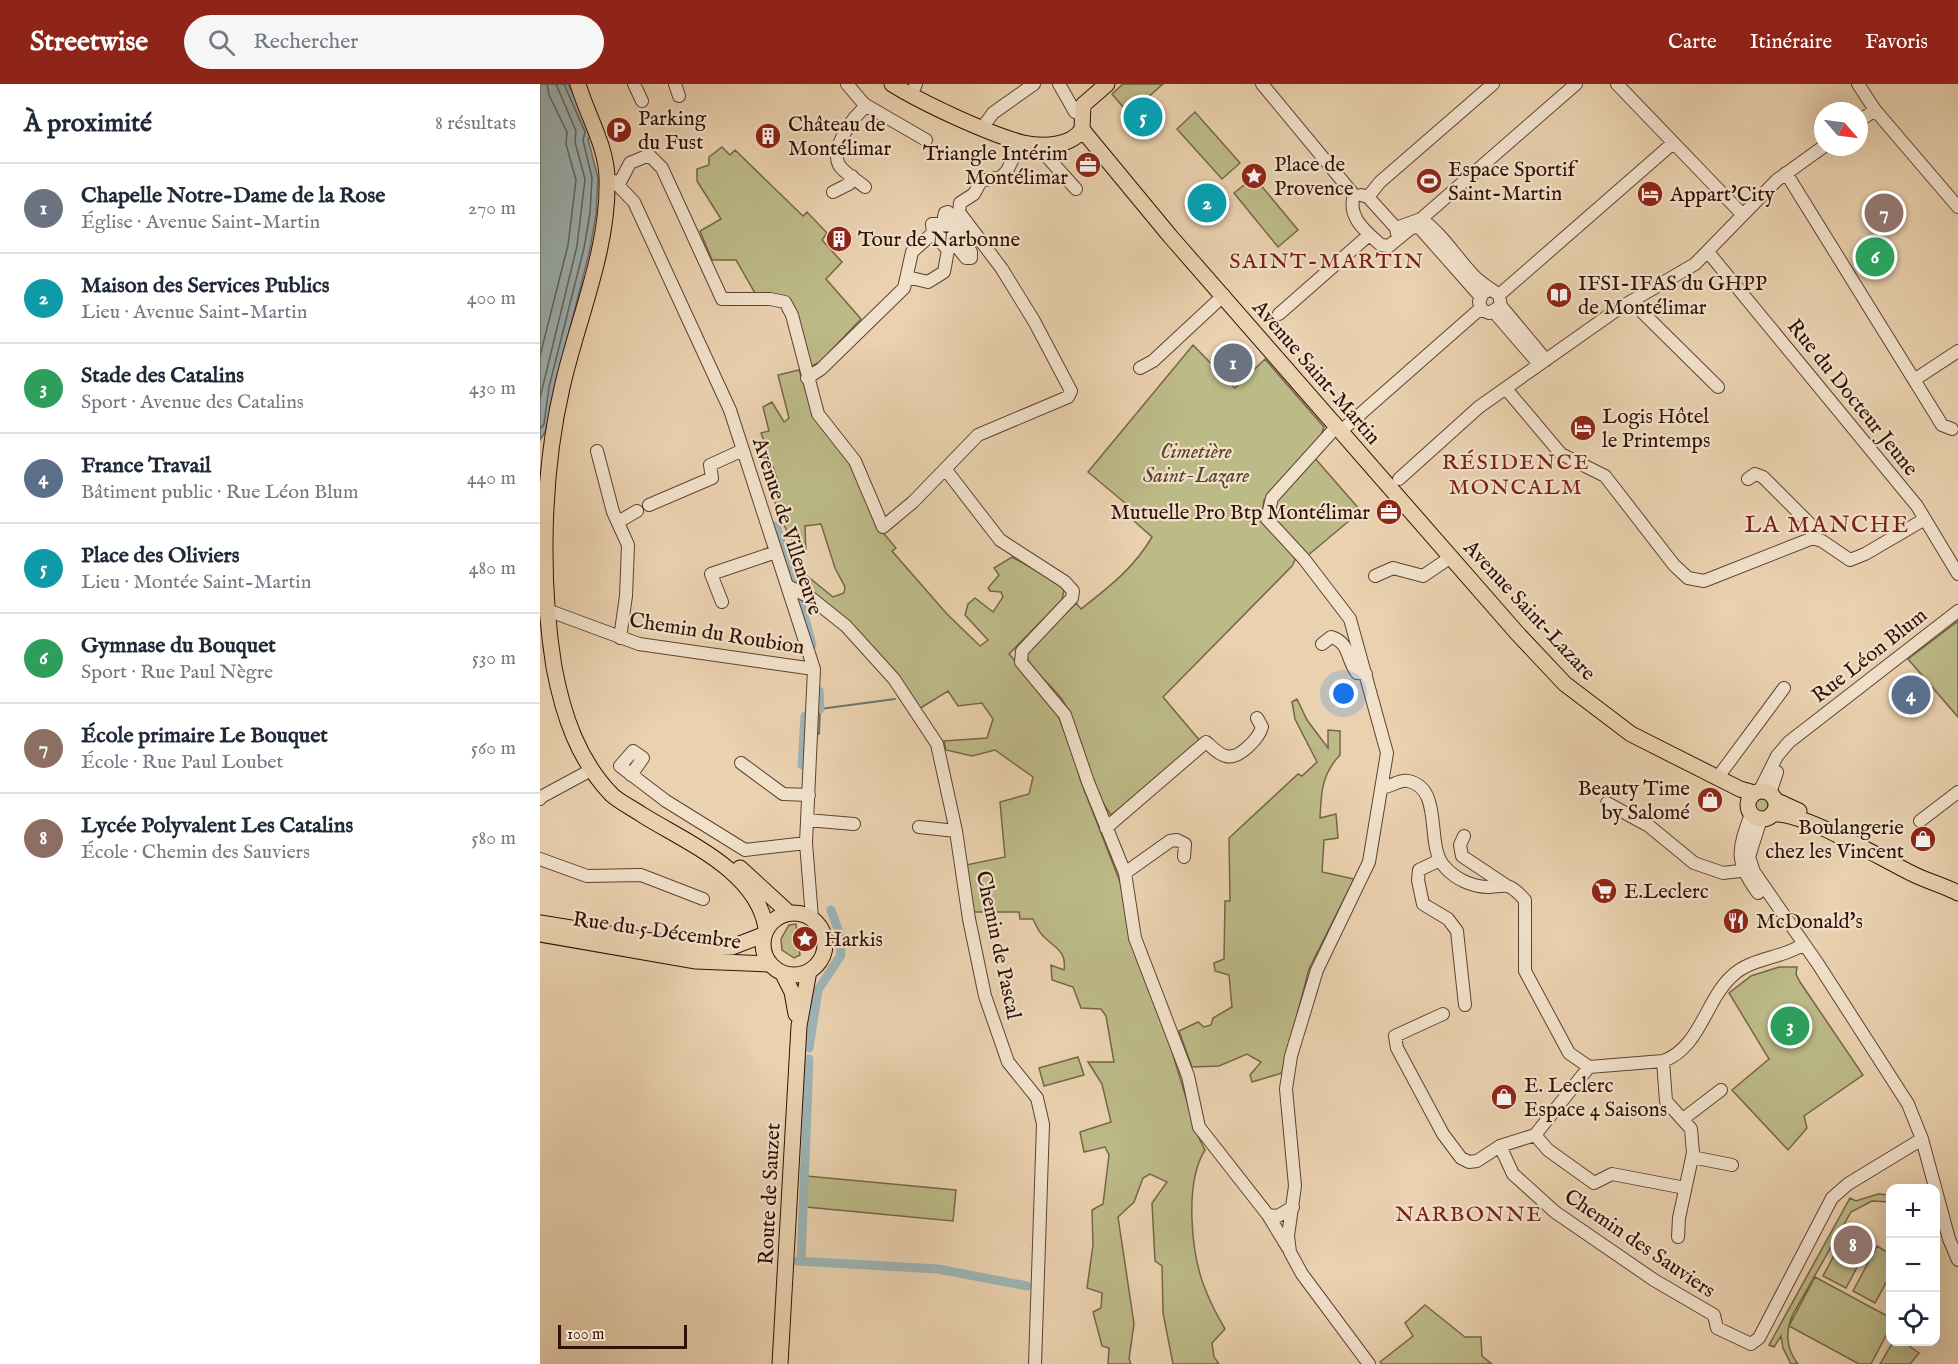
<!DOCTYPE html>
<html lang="fr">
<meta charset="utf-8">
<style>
:root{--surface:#fff;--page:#f6f6f7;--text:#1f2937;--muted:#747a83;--line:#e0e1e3;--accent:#8f2418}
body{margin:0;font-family:"IM FELL English",serif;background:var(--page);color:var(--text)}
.controls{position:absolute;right:18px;bottom:18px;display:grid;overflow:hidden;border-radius:12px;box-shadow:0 6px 24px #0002}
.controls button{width:54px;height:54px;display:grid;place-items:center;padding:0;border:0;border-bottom:2px solid var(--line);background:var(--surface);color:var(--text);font:30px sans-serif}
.compass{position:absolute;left:1274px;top:18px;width:54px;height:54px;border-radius:50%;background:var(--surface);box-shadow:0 6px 24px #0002;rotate:118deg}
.scale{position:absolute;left:18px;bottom:15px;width:129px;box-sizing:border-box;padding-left:6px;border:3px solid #311106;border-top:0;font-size:16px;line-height:21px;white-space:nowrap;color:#311106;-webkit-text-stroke:4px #f1e1cb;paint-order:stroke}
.you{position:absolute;left:804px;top:610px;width:21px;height:21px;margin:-15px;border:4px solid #fff;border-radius:50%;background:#1a73e8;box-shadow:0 0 0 9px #1a73e833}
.badge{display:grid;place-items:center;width:39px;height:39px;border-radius:50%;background:var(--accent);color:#fff;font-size:20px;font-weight:700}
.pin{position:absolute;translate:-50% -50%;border:3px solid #fff;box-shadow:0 2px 6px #0006}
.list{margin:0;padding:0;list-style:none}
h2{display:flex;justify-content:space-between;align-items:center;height:78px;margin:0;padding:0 24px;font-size:26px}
h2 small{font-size:20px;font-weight:400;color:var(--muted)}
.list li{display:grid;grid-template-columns:39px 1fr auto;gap:18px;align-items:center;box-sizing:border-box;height:90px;padding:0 24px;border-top:2px solid var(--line)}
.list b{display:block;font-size:22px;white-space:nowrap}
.list p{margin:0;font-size:20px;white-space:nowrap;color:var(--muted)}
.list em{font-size:20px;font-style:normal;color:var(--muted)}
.icon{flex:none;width:33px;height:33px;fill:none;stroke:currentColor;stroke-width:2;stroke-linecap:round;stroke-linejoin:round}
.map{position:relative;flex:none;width:1418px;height:1280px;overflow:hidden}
header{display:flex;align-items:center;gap:36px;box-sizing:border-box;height:84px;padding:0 30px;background:var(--accent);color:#fff}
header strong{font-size:28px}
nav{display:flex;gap:33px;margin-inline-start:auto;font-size:21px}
.search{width:420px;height:54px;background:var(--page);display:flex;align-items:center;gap:15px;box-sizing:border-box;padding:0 21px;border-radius:33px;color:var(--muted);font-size:22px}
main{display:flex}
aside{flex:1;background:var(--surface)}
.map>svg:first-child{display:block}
.green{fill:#bcba87;stroke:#766646;stroke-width:1.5}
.water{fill:#9cb4b6;stroke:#717370;stroke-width:1.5}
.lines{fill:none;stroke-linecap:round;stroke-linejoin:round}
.shore{stroke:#66625e;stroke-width:1.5}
.stream{stroke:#717370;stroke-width:2}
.canal{stroke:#9cb4b6;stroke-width:9}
.minor-casing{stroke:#5f4130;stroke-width:14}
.major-casing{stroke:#311106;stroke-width:17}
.minor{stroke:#f1e1cb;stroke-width:12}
.major{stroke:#ead1af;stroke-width:15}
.labels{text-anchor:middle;stroke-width:4.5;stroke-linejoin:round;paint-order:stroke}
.poi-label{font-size:21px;fill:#311106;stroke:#f1e1cb;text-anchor:start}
.street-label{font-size:21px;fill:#311106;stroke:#f1e1cb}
.park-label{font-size:21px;font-style:italic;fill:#5b442d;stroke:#f1e1cb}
.neighbourhood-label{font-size:22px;letter-spacing:1.5px;fill:#7a1f14;stroke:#f1e1cb}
.quarter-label{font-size:24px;letter-spacing:1.5px;fill:#7a1f14;stroke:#f1e1cb}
</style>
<header>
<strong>Streetwise</strong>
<div class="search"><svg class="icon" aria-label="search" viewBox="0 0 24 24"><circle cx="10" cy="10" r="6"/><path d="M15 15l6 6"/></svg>Rechercher</div>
<nav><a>Carte</a><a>Itinéraire</a><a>Favoris</a></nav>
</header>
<main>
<aside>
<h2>À proximité<small>8 résultats</small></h2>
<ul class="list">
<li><span class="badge" style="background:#6b7280">1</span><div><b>Chapelle Notre-Dame de la Rose</b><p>Église · Avenue Saint-Martin</p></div><em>270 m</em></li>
<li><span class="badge" style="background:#0f9aa8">2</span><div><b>Maison des Services Publics</b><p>Lieu · Avenue Saint-Martin</p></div><em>400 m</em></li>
<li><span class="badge" style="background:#2e9e5b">3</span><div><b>Stade des Catalins</b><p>Sport · Avenue des Catalins</p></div><em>430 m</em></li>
<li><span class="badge" style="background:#5c6f8a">4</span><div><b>France Travail</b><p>Bâtiment public · Rue Léon Blum</p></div><em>440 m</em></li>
<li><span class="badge" style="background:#0f9aa8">5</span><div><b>Place des Oliviers</b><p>Lieu · Montée Saint-Martin</p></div><em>480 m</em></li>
<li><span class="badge" style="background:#2e9e5b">6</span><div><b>Gymnase du Bouquet</b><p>Sport · Rue Paul Nègre</p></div><em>530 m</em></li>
<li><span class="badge" style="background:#8d6e63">7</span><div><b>École primaire Le Bouquet</b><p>École · Rue Paul Loubet</p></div><em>560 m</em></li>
<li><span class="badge" style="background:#8d6e63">8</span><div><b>Lycée Polyvalent Les Catalins</b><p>École · Chemin des Sauviers</p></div><em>580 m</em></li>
</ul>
</aside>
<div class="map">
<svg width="1418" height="1280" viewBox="0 0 1418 1280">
<rect width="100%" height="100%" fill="#ead1af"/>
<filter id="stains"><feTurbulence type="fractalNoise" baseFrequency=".00333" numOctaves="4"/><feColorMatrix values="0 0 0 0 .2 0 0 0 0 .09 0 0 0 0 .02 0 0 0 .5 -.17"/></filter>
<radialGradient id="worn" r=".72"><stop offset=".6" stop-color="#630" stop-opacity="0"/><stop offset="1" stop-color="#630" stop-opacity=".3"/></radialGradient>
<path class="green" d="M583,0H623L589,30L572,10Z
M655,28L700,79L682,95L637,45Z
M182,63L190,71L195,66L263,132L267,128L287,149L282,156L302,178L286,195L321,235L280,278L272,282L268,280L249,219L215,209L196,176H172L160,147L181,135L157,97V85L169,81V73Z
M714,93L758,146L738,163L694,109Z
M1337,156L1350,179L1333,190L1319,167Z
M653,261L695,304L725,275L784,343L781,351L724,416L722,431L756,474L752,482L623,613L661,658L571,731C545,697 545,649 521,614C510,600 492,587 485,570L536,519L541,525C569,503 594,484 612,453L586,430L591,424L548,388Z
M259,286L273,329L312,379L336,440L356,464L352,467L407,530L440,562L448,556L425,531L428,520L435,514L453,528L463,513L461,508L450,507L448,504L459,491L454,484L472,473L520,500L524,506L522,516L469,570L514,622L534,671L540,695L582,803L657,1050L665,1066C644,1099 651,1172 666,1207C671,1220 678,1233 685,1245L672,1259L674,1273L679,1280H633L623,1229L622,1182L615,1177L612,1119L627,1098L610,1090L603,1094L594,1118L578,1133L594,1240L589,1275L591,1280H568L569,1264L562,1262L553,1228L561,1224L562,1209L547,1204L553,1161L552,1126L563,1120L569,1071L565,1063L544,1068L540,1048L571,1038L562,1000L548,978H574L566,932L561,925L541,924L533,903L512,896L511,881L524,886C527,867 515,864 503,852C498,847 496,841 493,835H480L479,828H432L426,781L465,773L460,718L489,710L493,693L455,666L432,672L406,666L404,657L447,654L453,635L442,619L418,622L408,607L379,625L263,503L252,476L258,477L266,491L293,513L304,509L305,503L295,484L281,440L265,442L266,470H260L242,438L228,398L238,397L221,349L229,347L223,323L232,318L244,338L249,334L238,291Z
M773,372L821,427L767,472L730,429L732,420Z
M1418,537V633L1368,575Z
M757,615L767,636L788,664V646L800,647V671C782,690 781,708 780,734L796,730L798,754L784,756L782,788L814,795L769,885L742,989L712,998L710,991L721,978L707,970L679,982L652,983L639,947L658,938L664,943L671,941L673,934L692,923L689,891L675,887L674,879L684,875L685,817H690L689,754L758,690L762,692L777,678L755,635L752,618Z
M1214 721a7 7 0 1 1 14 0a7 7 0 1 1-14 0Z
M256,840L260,871L254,874L242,866L241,855L249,841Z
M1239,883H1257L1256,890L1260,898L1323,991L1264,1032L1267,1044L1248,1066L1192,1006L1229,975L1189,909L1211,892Z
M538,973L544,991L504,1002L499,984Z
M266,1092L416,1106L413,1137L266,1123Z
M1338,1110L1350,1111V1118L1332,1117L1311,1128L1253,1230C1245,1247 1246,1265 1258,1280H1251L1243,1264L1241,1252L1234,1263L1229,1261L1310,1114L1316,1117Z
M1308,1145L1331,1157L1306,1204L1283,1192Z
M1337,1162L1350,1170V1191L1335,1219L1313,1207Z
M1275,1193L1349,1233L1350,1231V1244L1331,1280H1319L1249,1242Z
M885,1221L925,1253H941L942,1272L952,1280H842L840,1278L873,1252L865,1239Z
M1353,1258H1363L1379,1269L1370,1280H1340Z"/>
<path class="water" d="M0,0H28L53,51L48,55L58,94L56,130L50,165L15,304L9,342L0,356Z"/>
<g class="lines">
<path class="shore" d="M0,272L28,161L36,96L26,60L27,48L9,11L7,0
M0,314L37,162L45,95L35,58L36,47L16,0
M0,345L4,340L9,303L44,164L50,129L52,94L43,56L45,48L24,0"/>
<path class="stream" d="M279,650L280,625L355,615"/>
<path class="canal" d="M236,442L254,498
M261,520L272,561
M279,607L280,625
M262,681L265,632
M269,964L278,906L301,871L300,851L291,826
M257,1177L398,1185L487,1202
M261,1177L269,975"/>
<g class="minor-casing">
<path id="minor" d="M94,0L102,17
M135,0L139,12
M307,0L324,20L386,56
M519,0L535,28L541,31
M722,0L814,111
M1077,0L1202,130
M1318,0L1335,26L1418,123
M371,11L376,0
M1319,37L1335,26
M443,43L453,29L494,0
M500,61L501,66L536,105
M1246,89L1402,341L1412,345
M74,97L94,118L190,326L274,585L266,759L272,834
M79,100L90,79L109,71L122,84L182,215H230L245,218L252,231L278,330L315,377L343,443L373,418L438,351L528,313L531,307L494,237L462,185L419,128L420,119L434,110L441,97L461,93L467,87L481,58
M325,103C318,97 304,89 299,81C290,64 314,31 327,22
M293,108L309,100L312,92
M814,111C807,133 825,147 841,161L849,162L871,144L879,143L940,212
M821,111L828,113L856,144L857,150
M828,113L840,98L953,0
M881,135L1036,0
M856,144L881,135C903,150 917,175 936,194C944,201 951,205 959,211L961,222L949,229L942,226L939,218L943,209L950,206
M1168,168L1377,422L1418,490
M367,193L388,198L404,188L408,166L393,149
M959,211L1132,60
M1092,218L1178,303
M961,222L1006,276
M954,228L999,280
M739,230L829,151
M600,284L613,277L684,211
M267,294L281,285L364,204L372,168L393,149L392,140H399L426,174H431V168L404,133L405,129L408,128L421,143
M1374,296L1418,267
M967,306L1021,370L1065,392L1134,481L1148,494L1164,497L1273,454L1282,457L1310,476L1325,470L1385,435
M797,342L732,414L727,435L764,475L810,535L847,669L829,778L777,886L751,972L746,1005L755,1102L748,1152L750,1168L762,1190L829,1280
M801,347L941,224
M57,367L73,428L88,461L86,512L80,554
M406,386L460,456L525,498L533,507L532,514L482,567L481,578L525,631L548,698L585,789L595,854L648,992L659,1043L728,1131L738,1132L753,1123
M859,395L939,323L1078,225L1155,180L1237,96L1283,63
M1208,395L1215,390L1223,393L1269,439L1273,454
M109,421L172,394L170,381L203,366
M78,438L97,427
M835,492L853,484L883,492L911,473
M248,502L271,514L306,542L354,595L397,660L416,747L429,835L445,912L468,978L497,1014L503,1040L495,1280
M182,518L171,490L236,468
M7,526L99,560L274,585
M782,560L791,553C811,559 806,576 817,589L826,590
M201,679L243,710L269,711
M91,691L103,674L93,667L80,682L126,717L205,766L266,759
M1178,693L1244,604
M842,703C851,704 858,695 868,697C904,704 885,761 904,782C915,795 932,803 949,803C954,803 962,801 967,802C975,804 980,811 985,816V887L1029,969L1049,983L1123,977C1160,964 1165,917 1192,892C1212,873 1242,875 1264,860
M1220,706L1237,672L1249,658L1418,527
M1230,709L1237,688
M0,715L1,713L51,686
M1067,719L1109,742L1154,779L1183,789L1200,787L1206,781
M1211,730C1198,766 1194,776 1218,809
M1221,735L1209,773L1214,788L1278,880L1368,1020L1382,1055L1409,1155L1418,1176
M267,736L314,740
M1380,737L1418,708
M379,743L416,747
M566,744L666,658C672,663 679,671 686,672C699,676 719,654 722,643L717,634
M924,752L920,761L922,772L967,802
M0,775L47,792L101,791L163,815
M900,776L879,786L878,796L883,820L908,835L917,847L925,921
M585,789L630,757L637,756L645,760L644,773
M903,930L855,952L857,964L903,1050L921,1074L929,1078L937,1077L960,1062L995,1051L1049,983
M1123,977L1126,1017L1151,1045L1153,1069L1139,1134L1138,1153
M1143,1035L1181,1006
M995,1051L1008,1066L1054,1099L1072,1090L1145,1104
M960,1062L973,1090L1015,1128L1114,1196L1174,1231L1177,1244L1211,1260L1219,1254L1292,1114L1308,1100L1382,1055
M1152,1073L1192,1081
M728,1131L748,1164"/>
</g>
<g class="major-casing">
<path id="major" d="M38,0C47,31 67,63 67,95C69,166 37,236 22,304C2,390 0,497 14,583C23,631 38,676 72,711C81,719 94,725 104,732C148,759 217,788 226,844
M352,0C382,19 449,50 483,59C502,63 532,63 542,45
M567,0L543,21L542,45L549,54L630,152L977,549L1025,600L1091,650L1200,705L1214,709
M1208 721a14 14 0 1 1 28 0a14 14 0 1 1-28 0Z
M1235,716L1259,727
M1232,730C1263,727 1340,774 1371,789C1386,797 1403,801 1418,809
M200,784L249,829
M223 860a31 31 0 1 1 62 0a31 31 0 1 1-62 0Z
M0,839L148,863H192L223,851
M0,850L156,877L229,880
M243,890L252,908L256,930
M240,1280L259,942L269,887"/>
</g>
<use href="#minor" class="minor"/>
<use href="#major" class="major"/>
</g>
<defs>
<g id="parking-disc" transform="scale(1.35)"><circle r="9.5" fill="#8f2418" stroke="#f1e1cb"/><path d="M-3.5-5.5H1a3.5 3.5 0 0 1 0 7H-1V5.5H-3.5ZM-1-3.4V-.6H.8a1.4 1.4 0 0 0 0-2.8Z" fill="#fff"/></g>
<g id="building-disc" transform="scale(1.35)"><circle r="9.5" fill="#8f2418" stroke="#f1e1cb"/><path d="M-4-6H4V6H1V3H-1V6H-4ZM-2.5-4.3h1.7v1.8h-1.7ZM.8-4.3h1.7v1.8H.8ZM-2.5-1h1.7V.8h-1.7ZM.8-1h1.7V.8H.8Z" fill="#fff"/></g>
<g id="office-disc" transform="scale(1.35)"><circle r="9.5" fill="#8f2418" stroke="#f1e1cb"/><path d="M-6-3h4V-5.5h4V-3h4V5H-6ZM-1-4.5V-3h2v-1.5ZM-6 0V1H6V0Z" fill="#fff"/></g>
<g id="sight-disc" transform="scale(1.35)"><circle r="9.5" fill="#8f2418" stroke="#f1e1cb"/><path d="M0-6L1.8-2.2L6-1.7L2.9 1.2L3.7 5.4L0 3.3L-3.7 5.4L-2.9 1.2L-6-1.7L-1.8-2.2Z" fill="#fff"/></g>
<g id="stadium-disc" transform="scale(1.35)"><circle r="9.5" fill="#8f2418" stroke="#f1e1cb"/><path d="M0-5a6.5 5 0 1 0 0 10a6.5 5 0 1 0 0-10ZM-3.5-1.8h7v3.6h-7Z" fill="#fff"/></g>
<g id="hotel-disc" transform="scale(1.35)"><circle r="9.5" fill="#8f2418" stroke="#f1e1cb"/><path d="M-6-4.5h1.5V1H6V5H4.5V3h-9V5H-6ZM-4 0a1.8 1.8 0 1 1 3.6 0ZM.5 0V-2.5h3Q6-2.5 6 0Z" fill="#fff"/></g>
<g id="library-disc" transform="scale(1.35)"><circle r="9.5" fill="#8f2418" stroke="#f1e1cb"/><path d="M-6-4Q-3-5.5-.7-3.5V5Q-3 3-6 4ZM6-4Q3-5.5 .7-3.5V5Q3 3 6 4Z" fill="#fff"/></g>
<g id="shop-disc" transform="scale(1.35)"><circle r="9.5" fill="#8f2418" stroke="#f1e1cb"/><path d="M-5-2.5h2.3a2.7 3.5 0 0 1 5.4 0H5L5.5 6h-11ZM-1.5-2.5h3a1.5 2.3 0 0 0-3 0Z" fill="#fff"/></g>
<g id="supermarket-disc" transform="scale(1.35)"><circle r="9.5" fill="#8f2418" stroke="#f1e1cb"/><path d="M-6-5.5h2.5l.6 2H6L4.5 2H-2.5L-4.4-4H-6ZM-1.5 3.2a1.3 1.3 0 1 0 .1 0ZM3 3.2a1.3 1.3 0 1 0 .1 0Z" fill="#fff"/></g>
<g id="restaurant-disc" transform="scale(1.35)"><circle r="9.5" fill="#8f2418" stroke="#f1e1cb"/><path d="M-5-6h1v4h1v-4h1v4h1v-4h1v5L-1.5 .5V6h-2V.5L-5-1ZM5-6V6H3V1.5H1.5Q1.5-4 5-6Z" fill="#fff"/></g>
</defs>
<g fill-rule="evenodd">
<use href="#parking-disc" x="79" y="46"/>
<use href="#building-disc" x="228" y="52"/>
<use href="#office-disc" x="548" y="81"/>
<use href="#sight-disc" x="714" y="92"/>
<use href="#stadium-disc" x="889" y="97"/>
<use href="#hotel-disc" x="1110" y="110"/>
<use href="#building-disc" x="299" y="155"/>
<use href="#library-disc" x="1019" y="211"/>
<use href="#hotel-disc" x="1043" y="344"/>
<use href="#office-disc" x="849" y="428"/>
<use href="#shop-disc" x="1170" y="716"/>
<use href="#shop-disc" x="1383" y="755"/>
<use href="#supermarket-disc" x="1064" y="807"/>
<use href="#restaurant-disc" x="1196" y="837"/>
<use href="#sight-disc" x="265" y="855"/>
<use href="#shop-disc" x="964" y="1013"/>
</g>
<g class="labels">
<g class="poi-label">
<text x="98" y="41">Parking<tspan x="98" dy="24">du Fust</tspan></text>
<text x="248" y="47">Château de<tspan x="248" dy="24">Montélimar</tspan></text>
<text x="528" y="76" text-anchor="end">Triangle Intérim<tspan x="528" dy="24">Montélimar</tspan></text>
<text x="734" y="87">Place de<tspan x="734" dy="24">Provence</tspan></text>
<text x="908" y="92">Espace Sportif<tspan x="908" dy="24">Saint-Martin</tspan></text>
<text x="1130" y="117">Appart'City</text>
<text x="318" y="162">Tour de Narbonne</text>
<text x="1038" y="206">IFSI-IFAS du GHPP<tspan x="1038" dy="24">de Montélimar</tspan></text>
<text x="1062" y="339">Logis Hôtel<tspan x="1062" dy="24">le Printemps</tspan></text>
<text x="830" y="435" text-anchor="end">Mutuelle Pro Btp Montélimar</text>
<text x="1150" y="711" text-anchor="end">Beauty Time<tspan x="1150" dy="24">by Salomé</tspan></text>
<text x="1364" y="750" text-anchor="end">Boulangerie<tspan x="1364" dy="24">chez les Vincent</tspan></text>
<text x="1084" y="814">E.Leclerc</text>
<text x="1216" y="844">McDonald's</text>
<text x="284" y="862">Harkis</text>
<text x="984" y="1008">E. Leclerc<tspan x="984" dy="24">Espace 4 Saisons</tspan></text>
</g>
<g class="street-label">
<text transform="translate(777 288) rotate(49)" y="7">Avenue Saint-Martin</text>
<text transform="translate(1313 313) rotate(51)" y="7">Rue du Docteur Jeune</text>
<text transform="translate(248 442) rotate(72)" y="7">Avenue de Villeneuve</text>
<text transform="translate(990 526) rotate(47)" y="7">Avenue Saint-Lazare</text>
<text transform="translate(177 549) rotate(9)" y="7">Chemin du Roubion</text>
<text transform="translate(1329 571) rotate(-38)" y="7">Rue Léon Blum</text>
<text transform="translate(117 846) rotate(8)" y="7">Rue du 5 Décembre</text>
<text transform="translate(459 861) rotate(78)" y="7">Chemin de Pascal</text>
<text transform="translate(229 1110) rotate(-87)" y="7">Route de Sauzet</text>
<text transform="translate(1100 1159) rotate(34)" y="7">Chemin des Sauviers</text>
</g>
<g class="park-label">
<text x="656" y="374">Cimetière<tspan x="656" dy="24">Saint-Lazare</tspan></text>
</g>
<g class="neighbourhood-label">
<text x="787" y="184">SAINT-MARTIN</text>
<text x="976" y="385">RÉSIDENCE<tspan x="976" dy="25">MONCALM</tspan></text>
<text x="929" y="1137">NARBONNE</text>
</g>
<g class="quarter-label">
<text x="1287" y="448">LA MANCHE</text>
</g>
</g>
<rect width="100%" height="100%" filter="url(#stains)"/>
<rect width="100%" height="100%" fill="url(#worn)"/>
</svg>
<div class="controls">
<button>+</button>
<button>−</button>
<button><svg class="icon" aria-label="locate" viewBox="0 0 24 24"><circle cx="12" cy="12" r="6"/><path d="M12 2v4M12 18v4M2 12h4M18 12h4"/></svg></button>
</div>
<svg class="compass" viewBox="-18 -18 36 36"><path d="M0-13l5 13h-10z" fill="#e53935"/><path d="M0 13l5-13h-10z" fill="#747a83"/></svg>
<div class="scale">100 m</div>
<div class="you"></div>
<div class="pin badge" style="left:693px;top:279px;background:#6b7280">1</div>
<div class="pin badge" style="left:667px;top:119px;background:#0f9aa8">2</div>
<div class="pin badge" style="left:1250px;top:942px;background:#2e9e5b">3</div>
<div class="pin badge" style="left:1371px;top:611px;background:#5c6f8a">4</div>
<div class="pin badge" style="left:603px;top:33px;background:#0f9aa8">5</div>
<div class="pin badge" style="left:1335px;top:173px;background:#2e9e5b">6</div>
<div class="pin badge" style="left:1344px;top:129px;background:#8d6e63">7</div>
<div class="pin badge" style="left:1313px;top:1161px;background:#8d6e63">8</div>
</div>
</main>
